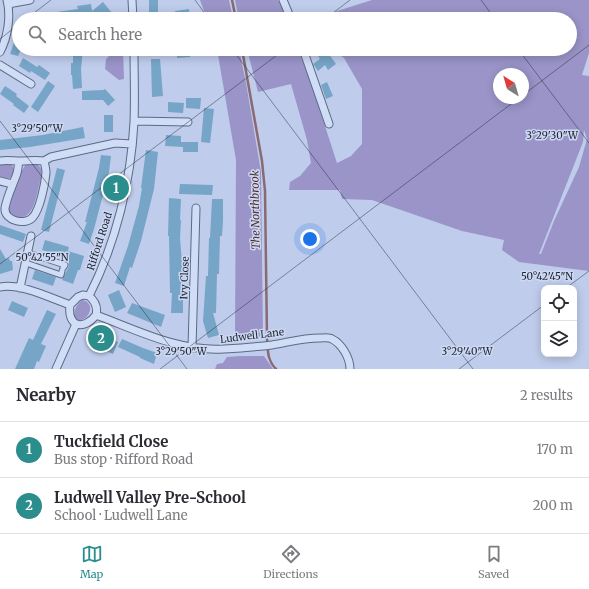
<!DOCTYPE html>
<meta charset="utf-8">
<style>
:root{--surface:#fff;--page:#f7f7f7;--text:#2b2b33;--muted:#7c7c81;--line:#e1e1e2;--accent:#2c8d8d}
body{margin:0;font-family:Merriweather,serif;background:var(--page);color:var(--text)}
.controls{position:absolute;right:12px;bottom:12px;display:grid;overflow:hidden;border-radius:8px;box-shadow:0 2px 10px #0003}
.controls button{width:36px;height:36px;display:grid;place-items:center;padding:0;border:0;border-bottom:1px solid var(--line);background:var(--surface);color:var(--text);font:20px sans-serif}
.compass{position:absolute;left:493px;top:68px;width:36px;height:36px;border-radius:50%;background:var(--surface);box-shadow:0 2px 10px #0003;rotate:323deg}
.you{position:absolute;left:310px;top:239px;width:14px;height:14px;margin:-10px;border:3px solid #fff;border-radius:50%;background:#1a73e8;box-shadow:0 0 0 6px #1a73e833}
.badge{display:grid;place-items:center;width:26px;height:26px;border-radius:50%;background:var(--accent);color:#fff;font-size:13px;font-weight:700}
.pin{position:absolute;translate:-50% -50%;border:2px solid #fff;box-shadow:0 1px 4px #0006}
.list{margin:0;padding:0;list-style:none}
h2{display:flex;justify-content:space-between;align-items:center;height:52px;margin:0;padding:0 16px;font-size:17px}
h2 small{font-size:13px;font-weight:400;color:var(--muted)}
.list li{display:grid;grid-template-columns:26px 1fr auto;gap:12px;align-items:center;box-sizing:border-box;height:56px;padding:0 16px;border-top:1px solid var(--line)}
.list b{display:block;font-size:15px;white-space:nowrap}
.list p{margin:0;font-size:13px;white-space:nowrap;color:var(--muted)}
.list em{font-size:13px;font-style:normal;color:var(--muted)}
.icon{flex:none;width:22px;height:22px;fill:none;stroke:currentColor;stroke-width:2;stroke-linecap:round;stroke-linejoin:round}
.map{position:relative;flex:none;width:589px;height:369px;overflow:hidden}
.search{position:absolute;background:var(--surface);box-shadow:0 2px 10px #0003;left:12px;right:12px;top:12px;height:44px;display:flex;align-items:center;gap:10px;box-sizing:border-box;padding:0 14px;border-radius:22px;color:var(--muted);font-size:15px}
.sheet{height:164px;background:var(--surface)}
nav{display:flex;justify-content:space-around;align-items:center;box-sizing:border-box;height:56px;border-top:1px solid var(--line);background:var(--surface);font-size:11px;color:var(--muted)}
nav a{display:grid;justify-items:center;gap:2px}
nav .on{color:var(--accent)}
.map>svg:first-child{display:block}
.green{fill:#9a94c8;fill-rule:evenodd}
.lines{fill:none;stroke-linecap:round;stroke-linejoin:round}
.stream{stroke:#896a72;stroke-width:2.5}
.building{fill:#76a5c7}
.pedestrian-casing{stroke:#586c82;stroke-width:7}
.minor-casing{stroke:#586c82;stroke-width:9}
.pedestrian{stroke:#d1dcf6;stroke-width:5}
.minor{stroke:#d1dcf6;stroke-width:7}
.ticks{fill:none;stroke:#1c2732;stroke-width:1;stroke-opacity:0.45}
.labels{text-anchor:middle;stroke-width:3;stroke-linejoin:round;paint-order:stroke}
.street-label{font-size:10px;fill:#1c2732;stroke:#ced8f3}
.water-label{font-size:11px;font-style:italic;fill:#512c2e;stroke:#ced8f3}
.ticks-label{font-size:10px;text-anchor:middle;fill:#1c2732;stroke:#ced8f3;stroke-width:3;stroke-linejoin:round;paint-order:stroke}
</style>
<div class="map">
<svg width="589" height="369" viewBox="0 0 589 369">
<rect width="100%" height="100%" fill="#bfcceb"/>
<path class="green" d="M200,0H229L233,19H207Z
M235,0H278L287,19H239Z
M372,0H589V53L582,75L589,76V271L519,262L502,250L504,240L462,231L372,200L342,199L340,190H289L290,182L300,176L311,163L307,140L291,84L258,92L247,49H298L310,80L337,163L351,156L362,144V89L344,58L332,49H570V19H312ZM499,74H523V98H499ZM584,130L587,139L579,167L554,221L541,254H539L583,142Z
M116,49H123L124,79L119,80L105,69L106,59Z
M217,49H239L246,83L261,172L263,339H235L236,160Z
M0,162H9C16,168 15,174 8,180L0,178Z
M35,163C38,165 41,167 41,170C43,175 40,181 39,186C35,202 32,226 9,214L8,210L21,172L26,164Z
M82,300C96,303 90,319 79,321C71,315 75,306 82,300Z
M240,356H264L273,369H215L217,364L223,363L227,357Z"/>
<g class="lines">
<path class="stream" d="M232,0L236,19
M242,49L262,161L265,191L267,338C268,351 267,360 276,369"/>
</g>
<path class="building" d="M149,0H158V12H149Z
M103,2L112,13L105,19L99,12L76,16L77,18L72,19H23L22,16L42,12V14L78,9L77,6L91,4L92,11Z
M189,9L190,18L176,19L175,11Z
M18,31H19V49H21L18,56L10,54Z
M73,49H83L81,69L82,88L73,89L72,75H71V63H73Z
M160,49H192V54H190V57L177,58V55L160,56Z
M326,50L336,64L328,70L325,65L318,71L313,64L320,59L318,56Z
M23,58L37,67L39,65L50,73L45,80L31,71L30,73L19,66Z
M151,59H160L163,96L152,97Z
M48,81L55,86L38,112L31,107Z
M327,82L333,96L326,99L321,85Z
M5,86L17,94L16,96L29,106L24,113L13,105L14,104L0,94Z
M105,89L115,100L108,106L103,100H82V91L103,90Z
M186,98H201L200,109L186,108Z
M168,102L184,103L183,113L168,112Z
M204,108L214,109L210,143L201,142Z
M104,115H113V132H104Z
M83,127L85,138L30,147L0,150V140L43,135Z
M166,135L181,136V142H198V152H183V147L165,146Z
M146,150L158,152L154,189L141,241L132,268L130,267L124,286L115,283L128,246L139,206L142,188H141Z
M101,155L111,156L109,172L94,229L89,244L80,241L87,222H85L99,168Z
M57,168L65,170L49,232L41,230Z
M180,184L213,185L212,195L179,194Z
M169,198L181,199L180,220H181L180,238L183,276V313H171L172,293H170L169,236H168Z
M212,199H223V220L222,236H220L219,274H217L216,313H213L219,335L208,338L203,321L206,276H208L209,238H210Z
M0,225L26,234L23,242L0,234Z
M45,240L69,247L68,251L84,256L80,270H78L73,284L62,280L69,266V259L42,250Z
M0,249L6,259L9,258L10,261H12L13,270L0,274Z
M35,270L56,277L53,286L32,279Z
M119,290L126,307L115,312L108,295Z
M12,301L28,308L24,317L8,310Z
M132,303L165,315L161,327L127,313Z
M47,310L56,314L41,344L46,346L39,362L37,361L34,369H15L29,338L33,340Z
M100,335L118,342L113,354L95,346Z
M122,339L143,348L157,353L154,364L140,358V357L118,347Z"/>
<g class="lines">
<g class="pedestrian-casing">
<path id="pedestrian" d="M28,253L65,265L63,268
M26,263L61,275L62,271"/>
</g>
<g class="minor-casing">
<path id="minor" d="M132,0L133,19
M283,0L291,19
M8,4L30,0
M303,49L329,124
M0,52C8,37 11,16 7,0
M0,65L31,84
M134,121L188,122
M0,161C7,160 13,161 20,161C28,161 36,160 44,161C45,165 46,169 46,173C45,184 40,209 33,217C26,226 4,221 5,208C7,197 12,187 16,176C18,172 18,166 19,161
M44,161L51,157L115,143L132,144
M0,181L12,184
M0,287C21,283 50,298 70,305
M20,288L31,236
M83,295L89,296C95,301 98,307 96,315C84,331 67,327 70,305L78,297Z
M89,296C116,243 131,181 134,122C135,98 134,73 134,49
M96,315C137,330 179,352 224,349C240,348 256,347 272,345C290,342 302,338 320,338C324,338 329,337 332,339C342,344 350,358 350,369
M192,348L196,208
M56,369L76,324"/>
</g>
<use href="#pedestrian" class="pedestrian"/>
<use href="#minor" class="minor"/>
</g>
<path class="ticks" d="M195,0L209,19M481,0L495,19M26,19L51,0M325,19L350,0M0,39L19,24M232,49L473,369M518,49L589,143M523,95L589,45M0,121L187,369M0,264L285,49M566,288L589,271M160,369L519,98M459,369L544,305"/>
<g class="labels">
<g class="street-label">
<text transform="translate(99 241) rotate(-72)" y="4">Rifford Road</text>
<text transform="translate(184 278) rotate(-88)" y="4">Ivy Close</text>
<text transform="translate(252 335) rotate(-7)" y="4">Ludwell Lane</text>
</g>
<g class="water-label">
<text transform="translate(255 210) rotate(-91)" y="4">The Northbrook</text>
</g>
</g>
<g class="ticks-label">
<text x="37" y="132">3°29'50"W</text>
<text x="552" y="139">3°29'30"W</text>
<text x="42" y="261">50°42'55"N</text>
<text x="547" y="280">50°42'45"N</text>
<text x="181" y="355">3°29'50"W</text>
<text x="467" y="355">3°29'40"W</text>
</g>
</svg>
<div class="controls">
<button><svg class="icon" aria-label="locate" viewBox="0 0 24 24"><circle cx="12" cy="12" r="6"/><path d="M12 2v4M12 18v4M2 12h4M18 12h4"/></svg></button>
<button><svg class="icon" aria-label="layers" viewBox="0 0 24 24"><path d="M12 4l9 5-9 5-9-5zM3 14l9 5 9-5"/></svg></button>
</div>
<svg class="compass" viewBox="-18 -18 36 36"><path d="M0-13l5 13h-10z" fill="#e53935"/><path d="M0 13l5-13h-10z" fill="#7c7c81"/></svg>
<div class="you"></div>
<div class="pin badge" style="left:116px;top:188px">1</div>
<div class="pin badge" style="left:101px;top:338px">2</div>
<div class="search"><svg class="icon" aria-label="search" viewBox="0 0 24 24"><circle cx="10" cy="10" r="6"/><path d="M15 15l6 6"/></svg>Search here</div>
</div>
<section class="sheet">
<h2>Nearby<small>2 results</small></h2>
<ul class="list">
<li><span class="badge">1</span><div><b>Tuckfield Close</b><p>Bus stop · Rifford Road</p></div><em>170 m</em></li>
<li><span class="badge">2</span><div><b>Ludwell Valley Pre-School</b><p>School · Ludwell Lane</p></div><em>200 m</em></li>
</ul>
</section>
<nav>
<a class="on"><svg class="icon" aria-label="map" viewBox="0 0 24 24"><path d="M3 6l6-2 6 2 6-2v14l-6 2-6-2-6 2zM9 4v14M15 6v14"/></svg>Map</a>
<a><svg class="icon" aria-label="directions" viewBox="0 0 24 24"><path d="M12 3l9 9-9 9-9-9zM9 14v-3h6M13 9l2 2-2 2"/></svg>Directions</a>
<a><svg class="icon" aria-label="saved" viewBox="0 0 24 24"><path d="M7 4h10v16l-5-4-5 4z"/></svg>Saved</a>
</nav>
